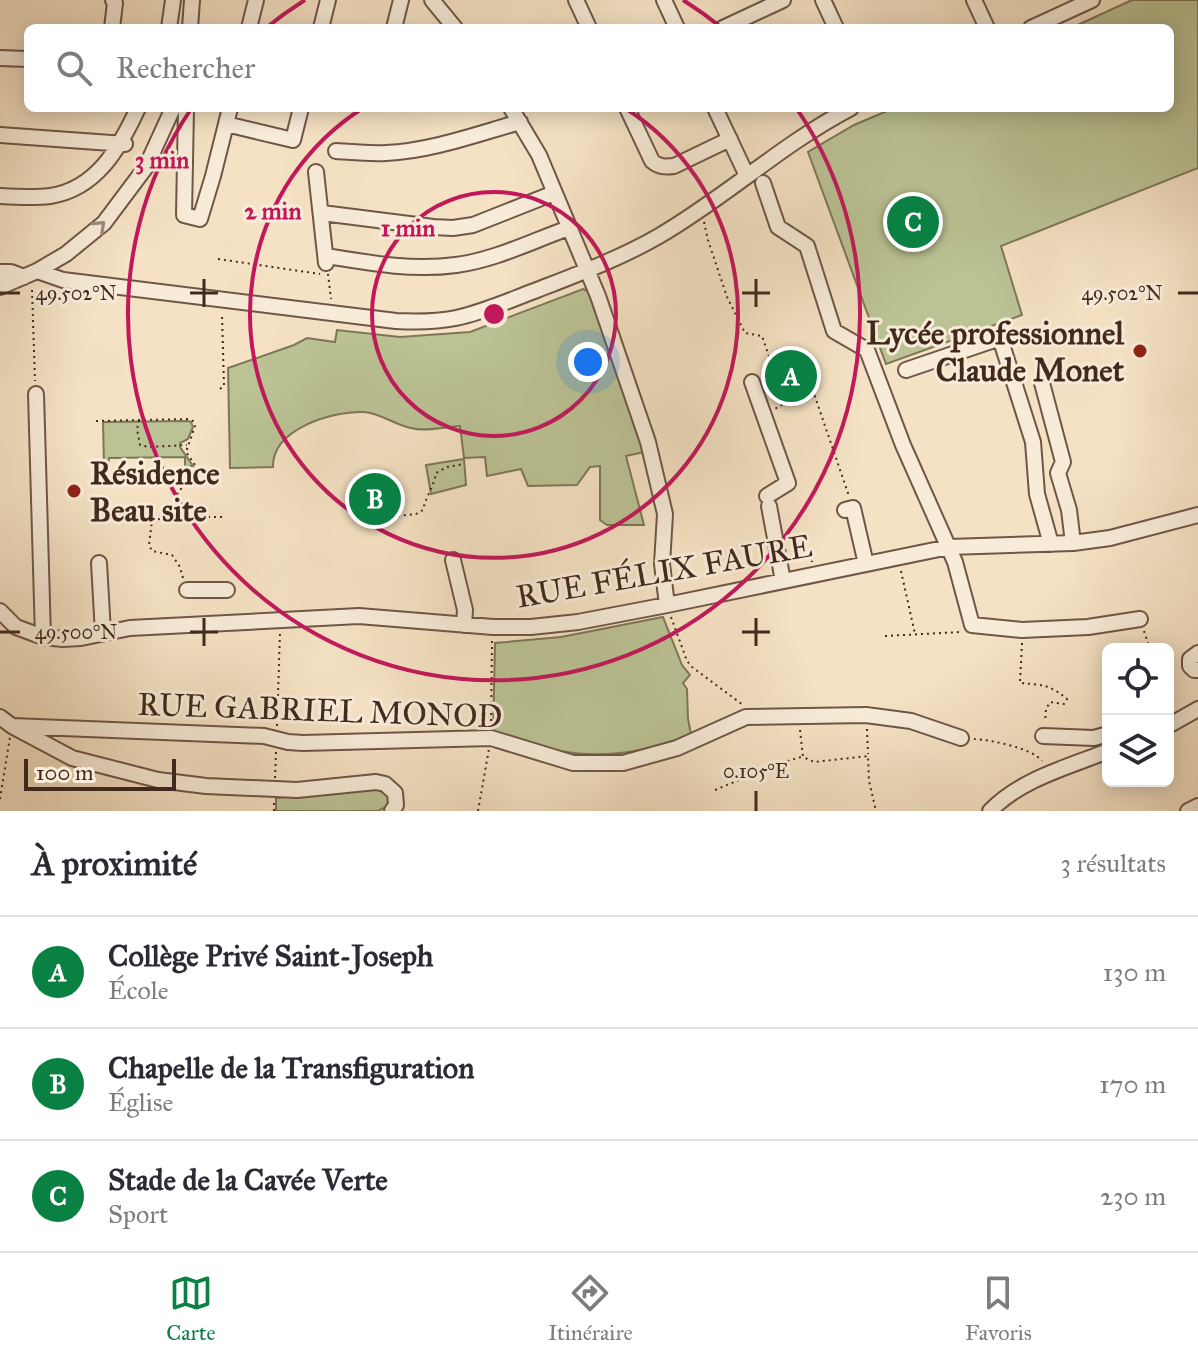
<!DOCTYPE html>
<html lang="fr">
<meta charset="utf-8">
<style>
:root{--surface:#fff;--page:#f7f7f7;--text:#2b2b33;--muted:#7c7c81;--line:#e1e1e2;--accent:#0b8043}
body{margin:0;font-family:"IM FELL Great Primer",serif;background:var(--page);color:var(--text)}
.controls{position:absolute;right:24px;bottom:24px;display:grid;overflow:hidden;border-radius:12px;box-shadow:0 4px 20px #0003}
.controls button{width:72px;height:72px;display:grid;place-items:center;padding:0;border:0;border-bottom:2px solid var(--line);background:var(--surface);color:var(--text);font:40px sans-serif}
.scale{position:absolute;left:24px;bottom:20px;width:152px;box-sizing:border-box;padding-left:8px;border:4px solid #42291d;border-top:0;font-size:22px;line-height:28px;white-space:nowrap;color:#42291d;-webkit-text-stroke:6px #f8ecd9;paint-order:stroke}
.you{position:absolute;left:588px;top:362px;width:28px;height:28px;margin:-20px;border:6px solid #fff;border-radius:50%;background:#1a73e8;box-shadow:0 0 0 12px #1a73e833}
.badge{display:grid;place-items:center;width:52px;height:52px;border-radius:50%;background:var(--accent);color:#fff;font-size:26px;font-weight:700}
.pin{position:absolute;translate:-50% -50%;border:4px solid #fff;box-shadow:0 2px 8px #0006}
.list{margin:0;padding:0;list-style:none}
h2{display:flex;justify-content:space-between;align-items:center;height:104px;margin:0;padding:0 32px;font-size:34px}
h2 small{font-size:26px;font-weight:400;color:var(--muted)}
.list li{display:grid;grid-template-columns:52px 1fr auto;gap:24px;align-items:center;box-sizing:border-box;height:112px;padding:0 32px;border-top:2px solid var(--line)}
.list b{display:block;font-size:30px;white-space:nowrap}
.list p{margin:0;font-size:26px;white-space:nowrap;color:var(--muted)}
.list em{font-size:26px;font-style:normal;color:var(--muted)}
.icon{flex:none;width:44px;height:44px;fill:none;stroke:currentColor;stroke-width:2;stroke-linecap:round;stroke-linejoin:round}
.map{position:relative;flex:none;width:1198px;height:811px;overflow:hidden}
.search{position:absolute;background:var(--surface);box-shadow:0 4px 20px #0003;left:24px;right:24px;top:24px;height:88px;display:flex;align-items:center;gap:20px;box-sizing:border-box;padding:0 28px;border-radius:12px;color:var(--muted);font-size:30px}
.sheet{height:440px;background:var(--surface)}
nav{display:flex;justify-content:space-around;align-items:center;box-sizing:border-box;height:112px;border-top:2px solid var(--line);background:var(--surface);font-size:22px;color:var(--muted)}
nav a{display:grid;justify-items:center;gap:4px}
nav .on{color:var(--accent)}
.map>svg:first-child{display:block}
.green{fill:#bbc395;stroke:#7e7659;stroke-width:2}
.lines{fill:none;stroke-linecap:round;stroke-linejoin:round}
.minor-casing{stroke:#6f5747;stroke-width:18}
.path{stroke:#42291d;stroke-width:2;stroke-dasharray:2 4;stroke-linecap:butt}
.minor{stroke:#f8ecd9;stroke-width:14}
.oneway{stroke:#9d8a7b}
.ticks{fill:none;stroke:#42291d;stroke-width:3}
.ring{fill:none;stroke:#c2185b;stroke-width:4}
.poi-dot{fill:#8f2418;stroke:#f8ecd9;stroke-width:3}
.labels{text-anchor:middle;stroke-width:6;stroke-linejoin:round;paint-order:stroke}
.poi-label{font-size:32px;font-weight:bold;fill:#42291d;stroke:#f8ecd9;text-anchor:end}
.street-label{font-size:32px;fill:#42291d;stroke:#f8ecd9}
.ticks-label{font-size:20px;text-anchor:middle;fill:#42291d;stroke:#f8ecd9;stroke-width:6;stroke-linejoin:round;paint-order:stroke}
.centre{fill:#c2185b;stroke:#f8ecd9;stroke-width:4}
.ring-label{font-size:24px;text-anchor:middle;font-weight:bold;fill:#c2185b;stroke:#f8ecd9;stroke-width:6;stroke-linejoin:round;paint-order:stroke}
</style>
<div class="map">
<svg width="1198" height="811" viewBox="0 0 1198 811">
<rect width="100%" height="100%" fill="#f5e2c4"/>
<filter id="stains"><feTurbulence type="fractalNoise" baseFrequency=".0025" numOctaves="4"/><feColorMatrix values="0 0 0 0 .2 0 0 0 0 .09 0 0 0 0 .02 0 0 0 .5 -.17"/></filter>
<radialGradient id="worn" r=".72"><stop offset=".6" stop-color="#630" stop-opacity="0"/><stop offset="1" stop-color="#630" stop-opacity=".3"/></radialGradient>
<path class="green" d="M1132,0H1198V168L1001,246L1022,315L886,364L808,152L854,125L894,108H1170V28H1071Z
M583,289L589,292L644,452L626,456L644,525H607L600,520V466L590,467L577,485L528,486L521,469L487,476L485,457L464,458L460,426C445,427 425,432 411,428C395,425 380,413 364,412C332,411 272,429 273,467L230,468L228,368L294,345L307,338L335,342L337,330L400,337L470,332Z
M188,421L191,422L193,427L188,439L180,443V447L193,466H185V457L109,458L108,467L104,465L103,422Z
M464,459L466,485L431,494L426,465Z
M663,617L682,665L690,675L683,683L687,689L688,719L691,734C652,752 603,759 561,751C538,747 516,739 493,733L495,643L561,637Z
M377,787L391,796L386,807L378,811H276V798Z"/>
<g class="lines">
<g class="minor-casing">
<path id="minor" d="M432,0L455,28
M576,0L589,28
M664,0L677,28
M823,0L836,28
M974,0L987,28
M112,28L115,3L113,0
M169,28L173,0
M190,28L192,0
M249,28L256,0
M321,28L328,0
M394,28L401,0
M723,28L783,0
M1031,28L1092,0
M0,58L28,59
M186,108L184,215L200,219L213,176L230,108
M511,108L539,155L598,296L648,442L665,514L662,564L667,605
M627,108L652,161C659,167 665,167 674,166L730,139
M715,108L747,176
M226,124L293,140L301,108
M0,135L125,144
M336,151C352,152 369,154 386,153C431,151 477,134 520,122
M316,172L326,263
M763,183L778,227L807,246L834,331L867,350L903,445L955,562L972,625L1022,630L1088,627L1140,619
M0,196C17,197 33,198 50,196C97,189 120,147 138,108
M322,213L433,227L453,228L473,225L554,193
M326,256C369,263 413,271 456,265C495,260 532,241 569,228
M37,271L63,280L396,321C416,322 436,322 456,318C484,312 510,300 537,290C578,274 621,258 659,236C726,197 782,144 851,108
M0,272H11L24,277
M0,287L37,271L66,254L104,223L146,167L173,108
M906,370L1000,338L1033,442L1037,494L1051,544
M752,382L788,483L767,496
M1042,383L1063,462L1058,473L1069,510L1073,543
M36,394L43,637
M769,506L783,581
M845,510L853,508L866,564
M453,560L465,610L464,625
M99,563L103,633
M187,590H227
M0,611L16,627L43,637L63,639L81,638L130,628L359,616L493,627H531L578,622L667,605L949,547L1073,543L1110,538L1198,515
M1198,653L1190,659V666L1194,670H1198
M0,717L12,726L72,758L158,780L206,786L297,790L376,782L385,784L395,793L396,805L392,811
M12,726L264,736L288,742L303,743L491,738L573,763H623L677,748L746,717L866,715L911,721L961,738
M1168,726L1198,709
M1043,736L1094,738L1108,734
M990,811C1021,779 1068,767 1108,751
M1188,811L1198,806"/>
</g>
<path class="path" d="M704,222L708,240L727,297L745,333L762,336L785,403L775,409
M218,259L320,274
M328,274L331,299
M32,290L35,381
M799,350L849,496
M220,389L224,386L222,314
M139,420L137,429L140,445L149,447L187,445
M96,421L188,419L193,421L195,426L186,452L195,465V469
M202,517H226
M380,518L416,514L423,510C426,496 434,486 436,473L447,467L464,464
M809,549L812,562
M901,571L915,634
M183,578L180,567L172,555L152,551L149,545L152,520L177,517L176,496L183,486V470
M671,617L687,661L692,667L743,705
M1144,631L1150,649
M885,636L961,632
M1022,643L1020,683C1042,685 1049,684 1067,699L1064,704L1050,702L1046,709L1045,722
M1168,666L1173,682L1168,684
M277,726L280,632
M491,727L492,641
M867,729L868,754
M800,730L803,757L814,762L868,756L869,781L876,811
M974,739C991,740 1032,748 1042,761
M275,778L276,752
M715,790L778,764L801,757
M0,799L10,737
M274,811V800
M478,811L489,749"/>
<use href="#minor" class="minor"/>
</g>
<defs><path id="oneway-chevron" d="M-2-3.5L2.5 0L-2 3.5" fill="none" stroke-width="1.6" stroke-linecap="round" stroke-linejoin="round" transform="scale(2)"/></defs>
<use class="oneway" href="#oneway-chevron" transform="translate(100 226) rotate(-43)"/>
<path class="ticks" d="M204,279V307M756,279V307M0,293H20M190,293H218M742,293H770M1178,293H1198M204,618V646M756,618V646M0,632H20M190,632H218M742,632H770M756,791V811"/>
<g class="ring">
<circle cx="494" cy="314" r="122"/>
<path d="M625 108A244 244 0 1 1 363 108"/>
<path d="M266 28A366 366 0 0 1 305 0M683 0A366 366 0 0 1 722 28M797 109A366 366 0 1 1 191 109"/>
</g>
<g class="poi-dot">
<circle cx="1140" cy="351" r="8"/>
<circle cx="74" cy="491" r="8"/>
</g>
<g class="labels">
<g class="poi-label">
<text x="1124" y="344">Lycée professionnel<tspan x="1124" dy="37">Claude Monet</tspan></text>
<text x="90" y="484" text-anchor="start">Résidence<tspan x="90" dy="37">Beau site</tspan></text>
</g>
<g class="street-label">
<text transform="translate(664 571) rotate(-10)" y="11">RUE FÉLIX FAURE</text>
<text transform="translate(320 710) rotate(2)" y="11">RUE GABRIEL MONOD</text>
</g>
</g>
<g class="ticks-label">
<text x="76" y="300">49.502°N</text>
<text x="1122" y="300">49.502°N</text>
<text x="76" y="639">49.500°N</text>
<text x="756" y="778">0.105°E</text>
</g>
<circle cx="494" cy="314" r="12" class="centre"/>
<g class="ring-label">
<text x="162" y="168">3 min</text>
<text x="273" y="219">2 min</text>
<text x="408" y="236">1 min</text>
</g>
<rect width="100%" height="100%" filter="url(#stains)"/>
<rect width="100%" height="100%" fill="url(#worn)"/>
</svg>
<div class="controls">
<button><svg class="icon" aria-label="locate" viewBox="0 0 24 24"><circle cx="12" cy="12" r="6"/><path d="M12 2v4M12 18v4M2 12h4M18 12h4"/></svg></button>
<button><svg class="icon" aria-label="layers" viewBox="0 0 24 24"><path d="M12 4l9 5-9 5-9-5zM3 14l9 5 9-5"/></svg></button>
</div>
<div class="scale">100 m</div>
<div class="you"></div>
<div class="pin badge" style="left:791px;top:376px">A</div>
<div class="pin badge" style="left:375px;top:499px">B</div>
<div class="pin badge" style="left:913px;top:222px">C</div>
<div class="search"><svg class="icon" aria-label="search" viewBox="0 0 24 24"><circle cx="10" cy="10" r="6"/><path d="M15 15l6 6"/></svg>Rechercher</div>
</div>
<section class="sheet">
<h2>À proximité<small>3 résultats</small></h2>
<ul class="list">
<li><span class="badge">A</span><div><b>Collège Privé Saint-Joseph</b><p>École</p></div><em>130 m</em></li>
<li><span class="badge">B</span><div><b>Chapelle de la Transfiguration</b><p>Église</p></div><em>170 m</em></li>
<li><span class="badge">C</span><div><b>Stade de la Cavée Verte</b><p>Sport</p></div><em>230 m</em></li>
</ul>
</section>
<nav>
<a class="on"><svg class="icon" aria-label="map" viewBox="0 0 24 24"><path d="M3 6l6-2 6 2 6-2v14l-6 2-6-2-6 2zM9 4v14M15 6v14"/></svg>Carte</a>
<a><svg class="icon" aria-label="directions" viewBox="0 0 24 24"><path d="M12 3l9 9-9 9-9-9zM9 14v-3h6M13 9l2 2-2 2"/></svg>Itinéraire</a>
<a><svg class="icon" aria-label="saved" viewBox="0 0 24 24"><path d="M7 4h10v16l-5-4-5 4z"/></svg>Favoris</a>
</nav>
